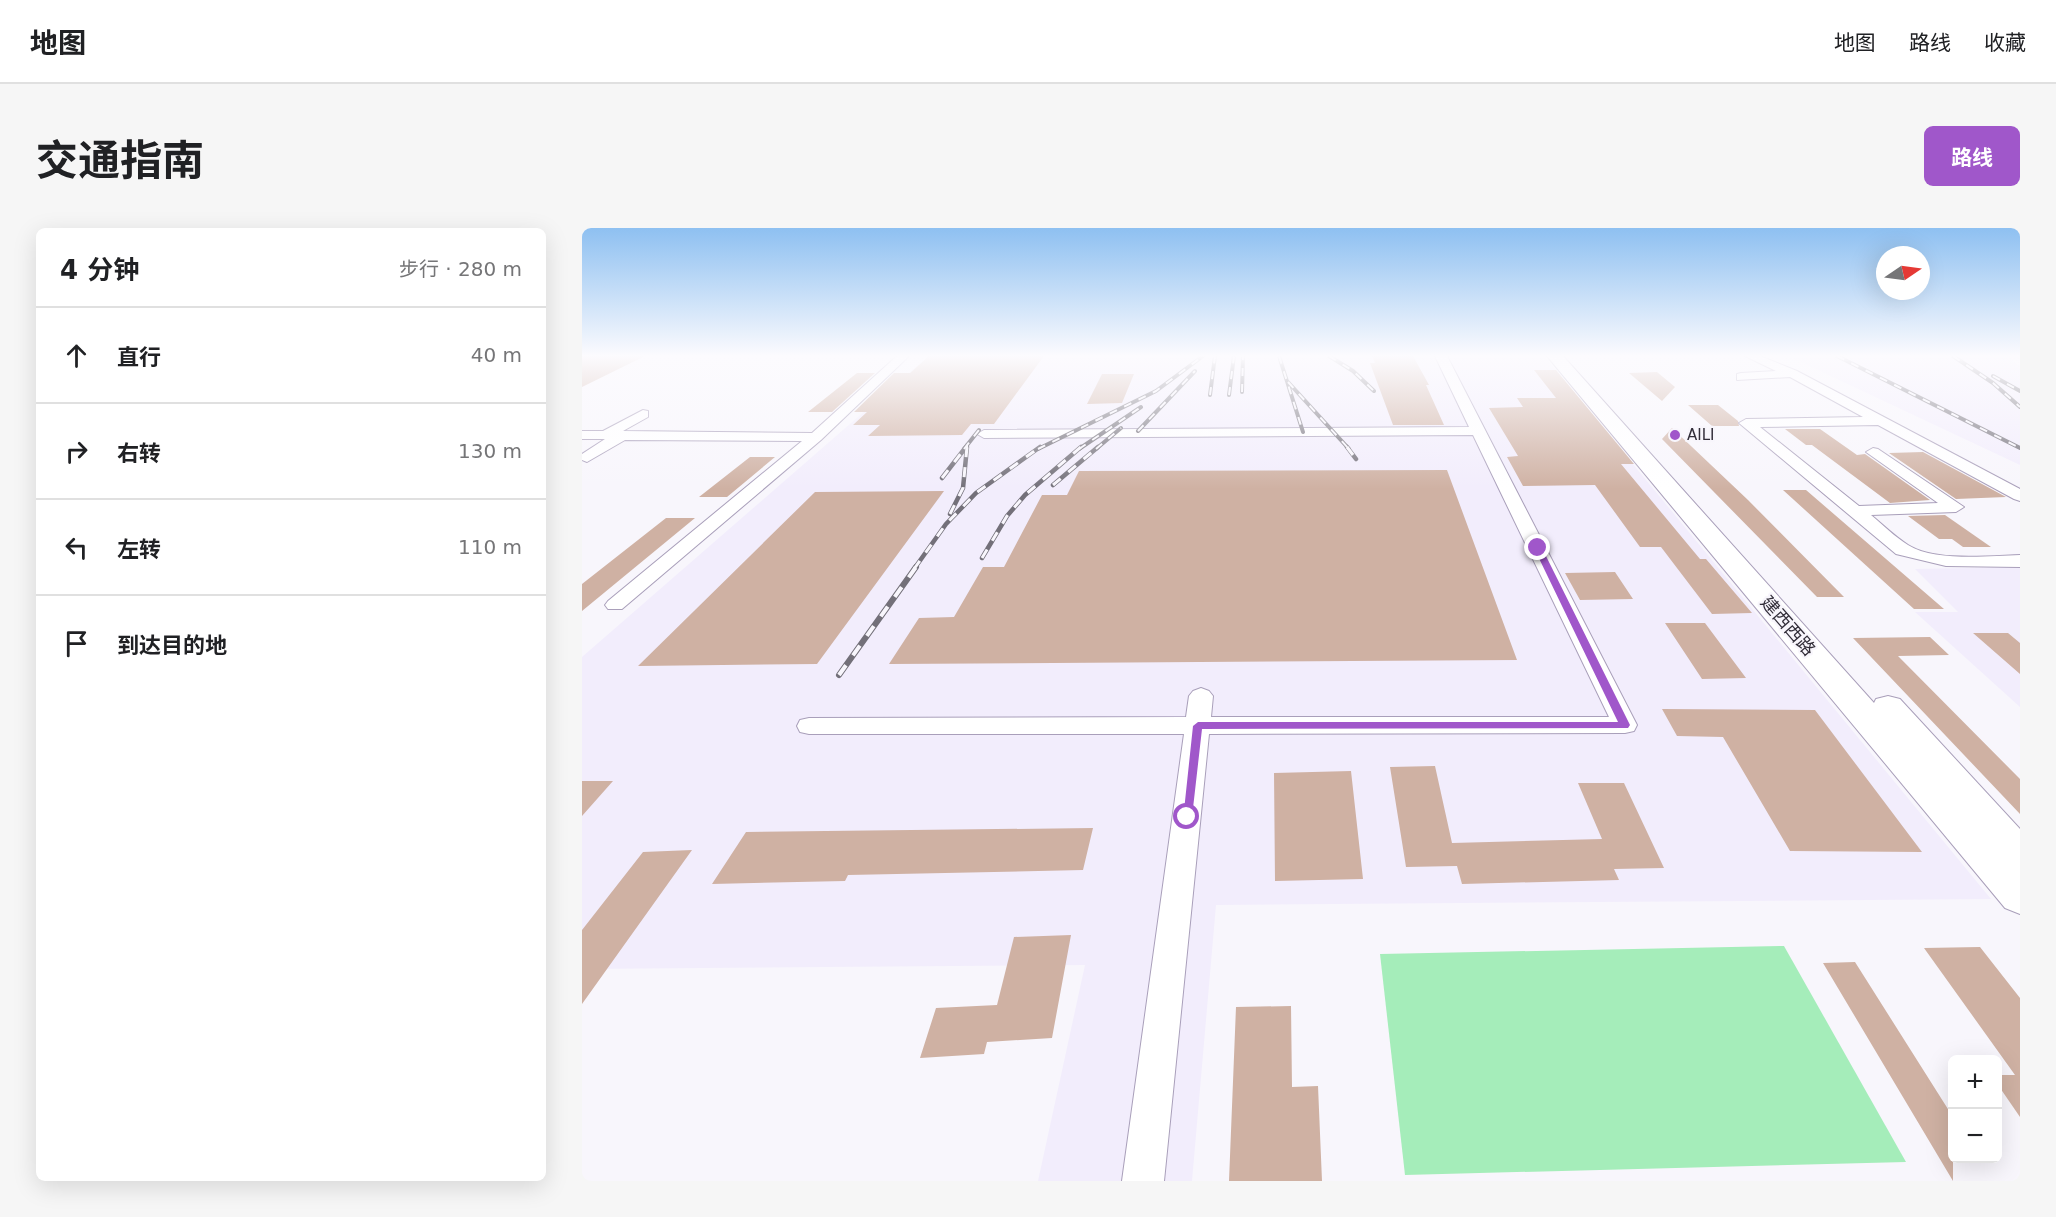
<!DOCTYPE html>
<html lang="zh">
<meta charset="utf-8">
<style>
:root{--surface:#fff;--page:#f6f6f6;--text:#202124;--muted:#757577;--line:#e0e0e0;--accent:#a057ca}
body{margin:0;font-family:"DejaVu Sans","Noto Sans SC",sans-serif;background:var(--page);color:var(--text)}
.controls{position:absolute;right:18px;bottom:18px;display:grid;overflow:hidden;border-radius:9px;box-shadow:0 6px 24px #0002}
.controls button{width:54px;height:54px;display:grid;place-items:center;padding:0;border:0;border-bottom:2px solid var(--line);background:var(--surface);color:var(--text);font:30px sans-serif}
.compass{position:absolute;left:1294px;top:18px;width:54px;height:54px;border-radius:50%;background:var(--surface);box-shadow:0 6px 24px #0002;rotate:77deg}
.stop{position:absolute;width:18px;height:18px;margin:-14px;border:4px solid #a057ca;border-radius:50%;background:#fff}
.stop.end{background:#a057ca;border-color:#fff;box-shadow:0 2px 6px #0008}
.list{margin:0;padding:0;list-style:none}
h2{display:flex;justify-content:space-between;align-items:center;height:78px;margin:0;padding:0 24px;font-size:26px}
h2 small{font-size:20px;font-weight:400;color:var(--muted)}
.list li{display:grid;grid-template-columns:39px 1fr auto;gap:18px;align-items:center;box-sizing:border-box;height:96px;padding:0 24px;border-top:2px solid var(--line)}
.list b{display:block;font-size:22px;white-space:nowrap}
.list em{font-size:20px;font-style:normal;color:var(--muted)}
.icon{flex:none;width:33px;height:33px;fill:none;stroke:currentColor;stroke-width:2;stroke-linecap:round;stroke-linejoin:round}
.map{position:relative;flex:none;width:1438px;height:953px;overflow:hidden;border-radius:9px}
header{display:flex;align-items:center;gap:36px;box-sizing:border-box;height:84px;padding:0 30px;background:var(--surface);border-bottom:2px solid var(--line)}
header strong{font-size:28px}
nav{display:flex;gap:33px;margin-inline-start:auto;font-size:21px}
.intro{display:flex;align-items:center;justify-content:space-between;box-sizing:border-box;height:144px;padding:0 36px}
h1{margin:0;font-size:42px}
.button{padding:15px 27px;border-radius:9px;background:var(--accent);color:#fff;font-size:21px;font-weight:700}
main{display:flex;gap:36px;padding:0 36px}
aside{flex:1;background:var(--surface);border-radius:9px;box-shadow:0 6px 24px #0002}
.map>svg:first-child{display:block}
.built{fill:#f2edfc}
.green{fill:#a5edba}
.building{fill:#cfb1a3}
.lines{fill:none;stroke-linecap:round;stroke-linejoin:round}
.minor-casing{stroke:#a99fba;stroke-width:2}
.highway-casing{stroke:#a99fba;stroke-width:2}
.minor{fill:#fff;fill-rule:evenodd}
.highway{fill:#fff;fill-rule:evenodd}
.rail-far2-casing{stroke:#737079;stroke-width:4}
.rail-far1-casing{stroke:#737079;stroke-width:4.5}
.rail-casing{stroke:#737079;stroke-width:6}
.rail-far2{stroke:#f8f6fc;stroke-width:2;stroke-dasharray:8;stroke-linecap:butt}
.rail-far1{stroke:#f8f6fc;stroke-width:3;stroke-dasharray:10;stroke-linecap:butt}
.rail{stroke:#f8f6fc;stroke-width:4;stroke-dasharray:12;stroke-linecap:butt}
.route{fill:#a057ca}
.poi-dot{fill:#a057ca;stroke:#f8f6fc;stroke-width:2}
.labels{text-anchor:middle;stroke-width:4.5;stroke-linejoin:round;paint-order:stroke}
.far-poi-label{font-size:15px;fill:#322e39;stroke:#f8f6fc;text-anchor:start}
.street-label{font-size:18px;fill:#322e39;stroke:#f8f6fc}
</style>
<header>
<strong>地图</strong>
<nav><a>地图</a><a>路线</a><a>收藏</a></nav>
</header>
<div class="intro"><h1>交通指南</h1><a class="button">路线</a></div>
<main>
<aside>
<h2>4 分钟<small>步行 · 280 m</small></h2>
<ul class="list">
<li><svg class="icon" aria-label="ahead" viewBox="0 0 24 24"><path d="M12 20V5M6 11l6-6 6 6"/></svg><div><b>直行</b></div><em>40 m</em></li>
<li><svg class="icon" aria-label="right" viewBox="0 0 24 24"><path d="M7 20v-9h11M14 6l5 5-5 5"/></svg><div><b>右转</b></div><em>130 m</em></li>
<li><svg class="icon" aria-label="left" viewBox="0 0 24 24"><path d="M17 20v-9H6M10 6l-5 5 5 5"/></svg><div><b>左转</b></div><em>110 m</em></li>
<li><svg class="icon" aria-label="arrive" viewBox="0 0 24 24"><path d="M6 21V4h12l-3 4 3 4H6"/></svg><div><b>到达目的地</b></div></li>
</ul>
</aside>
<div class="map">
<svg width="1438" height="953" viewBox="0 0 1438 953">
<rect width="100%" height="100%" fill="#f8f6fc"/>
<path class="built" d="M346,128H962L1409,671L634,677L610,953H456L503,737L0,741V429Z
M1206,128H1417L1428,132L1438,138V237Z
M1438,339V479L1333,384H1376L1333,341Z"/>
<path class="green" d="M1202,718L1324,934L823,947L798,726Z"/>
<path class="building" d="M0,128H63L0,159Z
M347,128H462L412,196H389L380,207L286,208L298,197H271L285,184H272L312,145H328Z
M790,128H831L847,157H844L862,197H811L788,135H793Z
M952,142H974L1052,236H1039L1118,331H1124L1170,385L1130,386L1079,319H1058L1013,257L941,258L925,229L936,228L907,180L941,179L935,170H974Z
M1075,144L1093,159L1080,173L1047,145Z
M275,145H293L250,184H226Z
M520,146H552L540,175L505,176Z
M1106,177H1136L1156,193L1157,198H1130Z
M1090,200L1166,272L1262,369H1235L1080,211Z
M1203,201H1238L1275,227L1283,226L1348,272L1308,275L1230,217H1224Z
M1341,224L1424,269L1374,271L1307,225Z
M168,229H193L145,269H117Z
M865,242L935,432L307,436L337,390L372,389L401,339H422L460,267H485L497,243Z
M1201,262H1224L1362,381H1332Z
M362,263L235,436L56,438L233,264Z
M1363,287L1409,319H1381L1370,311H1357L1326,288Z
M84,290H113L0,383V356Z
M1033,344L1051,371L998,372L983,345Z
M1083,395H1123L1164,450L1120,451Z
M1391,405H1426L1438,415V446Z
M1348,409L1367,427L1316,428L1438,551V586L1271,410Z
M1080,481L1233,482L1340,624L1208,623L1141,509L1095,508Z
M853,538L870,615L1020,611L996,555H1042L1082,640L1032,641L1037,652L880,656L875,638L824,639L808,539Z
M769,543L781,651L693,653L692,545Z
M0,553H31L0,588Z
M511,600L501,642L266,647L263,653L130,656L164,604Z
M110,622L0,776V702L61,624Z
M489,707L470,810L405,814L402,826L338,830L354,780L415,777L432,709Z
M1398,719L1438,770V889L1416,857V847H1433L1342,720Z
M1273,734L1371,889V953L1241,735Z
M709,778L710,859L736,858L740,953H647L654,779Z"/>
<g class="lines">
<g class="minor-casing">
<path id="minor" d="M315,128H327L239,212L40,381H26L23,377L26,373L220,213L43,212L5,234L0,232V226L23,211H0V203H21L61,182L66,183V189L41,203L230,205Z
M853,128H865L1055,497L1052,503L1043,505L627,506L582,953H540L602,506H227L218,504L215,498L218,492L227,490L604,489L607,468L611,463L619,460L627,463L631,468L629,489H1027L891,207L402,210L395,206L402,202L887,199Z
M1163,128H1178L1215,143L1438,261V273L1432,271L1296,197L1178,199L1277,278L1356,275L1284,224L1291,220L1296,221L1382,279L1374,284L1289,287C1301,297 1313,309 1326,317C1353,334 1407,328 1438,327V339L1364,338L1314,326L1157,195L1164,191L1281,189L1208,149L1155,152V146L1159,145L1194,143Z"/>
</g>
<g class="highway-casing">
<path id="highway" d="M965,128H981L1292,475L1294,471L1306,468L1318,471L1438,601V686L1423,680Z"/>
</g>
<use href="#minor" class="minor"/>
<use href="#highway" class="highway"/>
<g class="rail-far2-casing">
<path id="rail-far2" d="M697,128L721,204
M747,128L771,143L792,163
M1255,128L1438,220
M1371,128L1411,155L1438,179
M1411,148L1438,163
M706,154L767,221
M660,164L661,128
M628,167L633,128
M647,167L652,128
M556,203L613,143
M382,221L397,202
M385,221V217
M456,221L574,163L621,128
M497,221L559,179
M514,221L539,200"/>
</g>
<g class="rail-far1-casing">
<path id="rail-far1" d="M765,219L774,231
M360,250L384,219
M471,257L516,219
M368,286L381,260L385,219
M400,330L425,288L443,267L499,219
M332,341L364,296L394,265L458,219"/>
</g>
<g class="rail-casing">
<path id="rail" d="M257,447L334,339"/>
</g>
<use href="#rail-far2" class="rail-far2"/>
<use href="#rail-far1" class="rail-far1"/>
<use href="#rail" class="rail"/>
</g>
<linearGradient id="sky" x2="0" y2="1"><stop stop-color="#8ec0f1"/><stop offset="0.49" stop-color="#fcfbfe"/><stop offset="1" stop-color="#fcfbfe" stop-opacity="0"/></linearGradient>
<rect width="1438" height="261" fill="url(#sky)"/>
<path class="route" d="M956,318L960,320L1048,497L1046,500L620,501L610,589L605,593L601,592L611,498L616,494H1036L952,320Z"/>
<circle class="poi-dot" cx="1093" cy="207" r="6"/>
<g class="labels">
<g class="far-poi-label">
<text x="1105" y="212">AILI</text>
</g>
<g class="street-label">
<text transform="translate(1206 398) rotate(49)" y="6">建西西路</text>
</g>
</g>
</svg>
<div class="controls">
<button>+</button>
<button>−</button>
</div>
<svg class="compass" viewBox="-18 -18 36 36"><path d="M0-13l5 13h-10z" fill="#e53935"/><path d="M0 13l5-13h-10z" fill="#757577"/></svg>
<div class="stop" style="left:605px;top:589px"></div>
<div class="stop end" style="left:956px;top:320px"></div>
</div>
</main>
